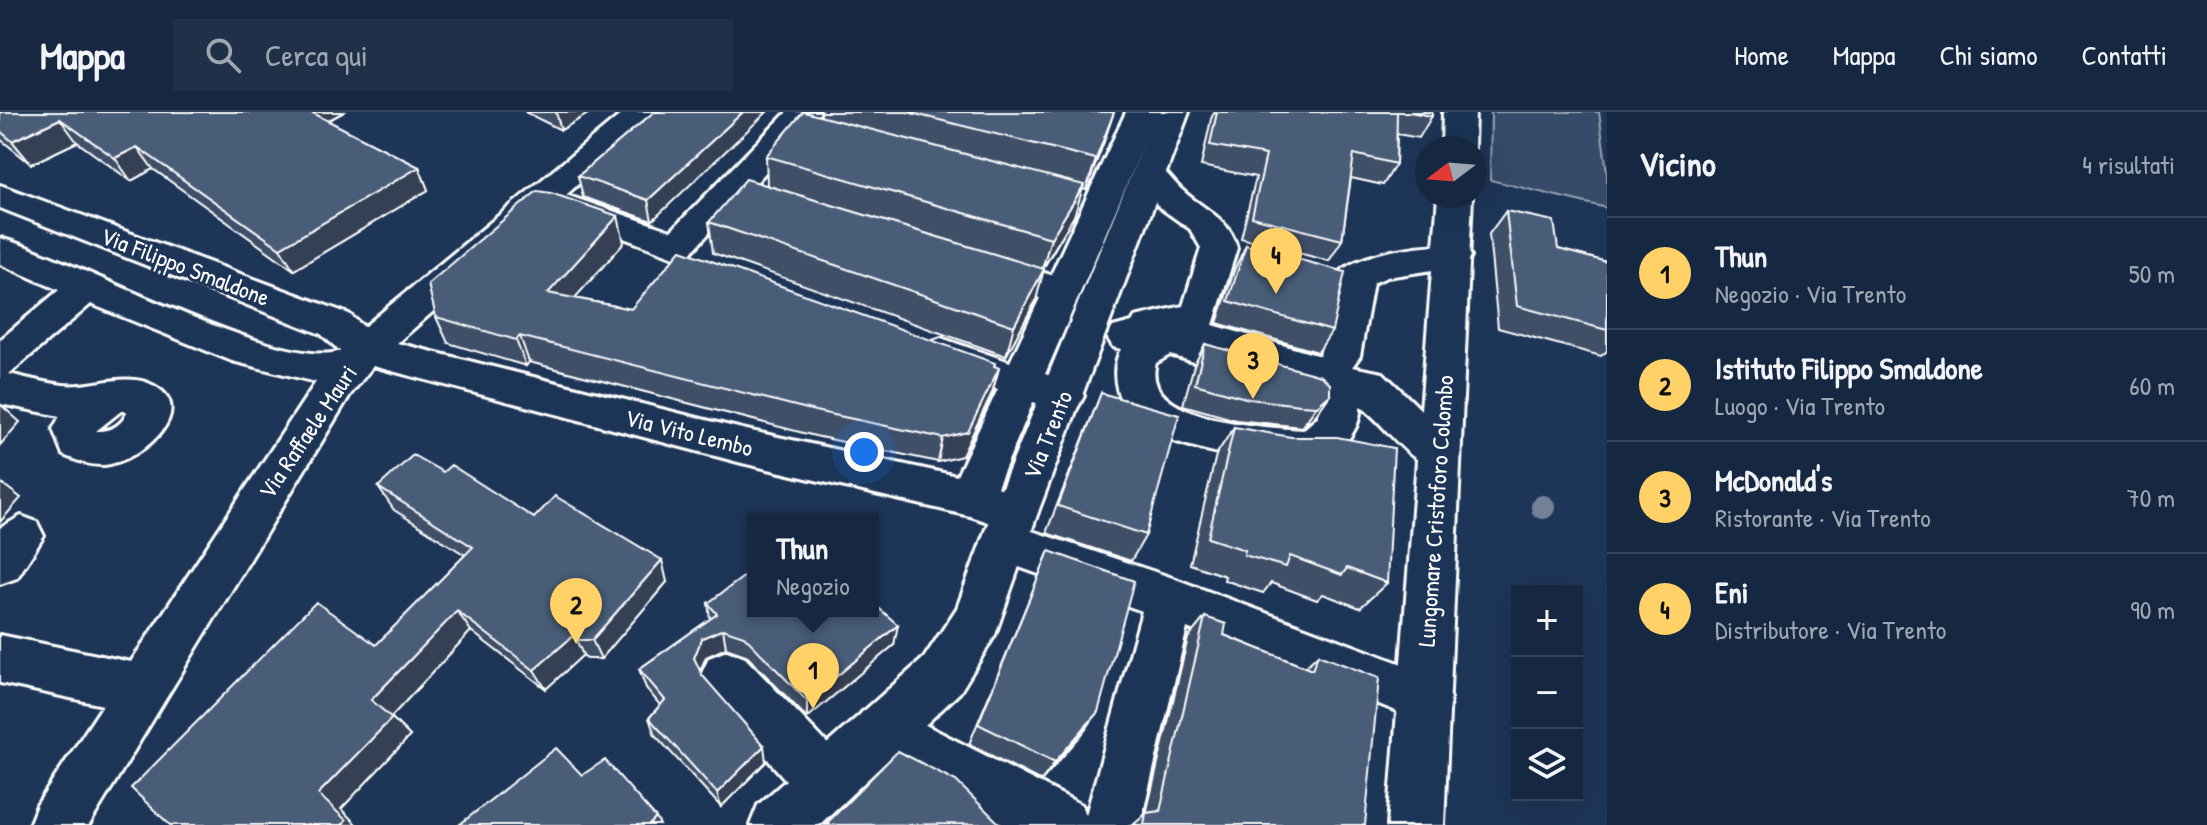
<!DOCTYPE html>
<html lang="it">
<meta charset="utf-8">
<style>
:root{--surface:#162841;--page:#1f3048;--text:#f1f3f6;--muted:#9ea6b1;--line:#35445a;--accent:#ffd166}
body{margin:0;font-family:"Patrick Hand",sans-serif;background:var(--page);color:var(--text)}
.controls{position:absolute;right:24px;bottom:24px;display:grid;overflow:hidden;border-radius:0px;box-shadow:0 8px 32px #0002}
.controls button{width:72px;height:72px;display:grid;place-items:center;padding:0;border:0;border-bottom:2px solid var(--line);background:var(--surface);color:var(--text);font:40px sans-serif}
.compass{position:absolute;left:1415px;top:24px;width:72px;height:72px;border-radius:50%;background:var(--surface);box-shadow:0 8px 32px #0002;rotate:254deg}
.you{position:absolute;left:864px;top:340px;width:28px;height:28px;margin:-20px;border:6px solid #fff;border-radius:50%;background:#1a73e8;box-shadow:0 0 0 12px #1a73e833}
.badge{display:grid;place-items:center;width:52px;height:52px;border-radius:50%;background:var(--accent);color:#111;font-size:26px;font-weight:700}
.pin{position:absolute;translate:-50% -66px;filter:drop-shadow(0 2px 4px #0008)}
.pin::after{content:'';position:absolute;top:42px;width:28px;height:24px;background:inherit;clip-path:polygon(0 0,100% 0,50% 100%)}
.popup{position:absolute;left:747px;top:401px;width:132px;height:104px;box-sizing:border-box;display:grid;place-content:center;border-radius:0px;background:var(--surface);filter:drop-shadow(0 2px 6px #0005);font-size:26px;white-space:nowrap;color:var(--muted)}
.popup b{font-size:30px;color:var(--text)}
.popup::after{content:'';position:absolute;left:50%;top:100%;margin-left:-16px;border:16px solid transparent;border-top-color:var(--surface)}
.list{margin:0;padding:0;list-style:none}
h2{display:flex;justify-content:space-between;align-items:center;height:104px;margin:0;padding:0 32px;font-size:34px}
h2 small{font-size:26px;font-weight:400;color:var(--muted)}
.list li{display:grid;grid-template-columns:52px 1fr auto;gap:24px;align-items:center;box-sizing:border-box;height:112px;padding:0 32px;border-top:2px solid var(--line)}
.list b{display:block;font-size:30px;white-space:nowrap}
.list p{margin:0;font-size:26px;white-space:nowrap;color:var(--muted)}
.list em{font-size:26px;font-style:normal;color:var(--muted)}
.icon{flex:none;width:44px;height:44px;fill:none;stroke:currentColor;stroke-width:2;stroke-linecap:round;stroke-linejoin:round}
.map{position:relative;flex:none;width:1607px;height:713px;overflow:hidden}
header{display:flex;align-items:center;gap:48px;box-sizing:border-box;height:112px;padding:0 40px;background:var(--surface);border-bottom:2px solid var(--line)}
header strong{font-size:38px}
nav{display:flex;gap:44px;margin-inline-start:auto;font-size:28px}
.search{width:560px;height:72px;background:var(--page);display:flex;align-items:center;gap:20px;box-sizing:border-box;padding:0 28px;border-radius:0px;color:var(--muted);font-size:30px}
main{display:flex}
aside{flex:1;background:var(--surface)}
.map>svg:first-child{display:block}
.green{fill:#364b69;stroke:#9aa5b4;stroke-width:2}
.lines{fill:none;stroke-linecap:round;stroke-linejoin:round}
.minor-casing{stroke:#fff;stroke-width:6}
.major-casing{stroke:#fff;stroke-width:6}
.minor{fill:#1d3557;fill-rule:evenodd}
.major{fill:#1d3557;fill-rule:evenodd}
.tree{fill:#738196}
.wall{fill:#405068;stroke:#fff;stroke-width:2}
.shaded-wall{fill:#344155;stroke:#fff;stroke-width:2}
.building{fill:#4a5d79;stroke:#fff;stroke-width:2}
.labels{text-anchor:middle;stroke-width:6;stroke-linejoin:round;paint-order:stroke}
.street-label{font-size:24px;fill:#fff;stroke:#1d3557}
</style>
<header>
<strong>Mappa</strong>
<div class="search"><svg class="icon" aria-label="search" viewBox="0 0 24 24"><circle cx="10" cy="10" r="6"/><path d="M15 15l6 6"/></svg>Cerca qui</div>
<nav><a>Home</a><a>Mappa</a><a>Chi siamo</a><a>Contatti</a></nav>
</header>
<main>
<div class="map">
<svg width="1607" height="713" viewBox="0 0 1607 713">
<rect width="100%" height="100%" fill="#1d3557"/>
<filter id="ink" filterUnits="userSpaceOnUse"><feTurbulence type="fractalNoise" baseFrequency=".0125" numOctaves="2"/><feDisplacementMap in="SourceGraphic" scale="16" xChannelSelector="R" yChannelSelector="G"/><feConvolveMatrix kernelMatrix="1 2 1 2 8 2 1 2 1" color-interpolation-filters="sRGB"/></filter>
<g filter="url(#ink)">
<path class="green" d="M1491,0H1599L1607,60V96L1490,68Z"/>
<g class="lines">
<g class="minor-casing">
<path id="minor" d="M624,0H659L566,83L671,119L787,0H820L753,74L805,90L810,98L805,106L793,109L736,91L690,142L677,146L549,98L397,231L742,317L957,364L998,277L927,251L921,241L927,231L941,226L1010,250L1040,186L968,164L963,155L968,146L981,143L1051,163L1126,0H1158L1045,262L1078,273L1084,284L1078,295L1063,300L1033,290L997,375L1031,387L1038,400L1031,413L1023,416L1170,465L1442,567L1450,585L1442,603L1424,610L1187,516L1140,713H1004L862,638L854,619L862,600L881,593L900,600L1082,693L1086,703L1142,499L988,444L981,430L988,416L996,413L970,404L742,351L373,254L350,283L89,713H29L37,693L103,593L0,571V523L131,550L316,270L232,249L91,192L9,262C26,266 45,271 63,273C91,276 122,261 148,271C204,294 143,349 104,353C90,354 76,348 63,343L53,317L60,304L0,292V228L59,178L0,152V126C70,145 281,260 340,239L321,222L0,96V73L349,202L364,215ZM121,299H127C124,313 109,320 96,319Z
M1149,51C1165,55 1170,67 1182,78C1202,97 1230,106 1237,136L1213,213L1320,244L1337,164C1352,140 1440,128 1466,135L1471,144L1466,153L1387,165L1373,171L1360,244L1352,255L1383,261L1453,329L1460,341L1453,353C1414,366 1390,314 1360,294C1362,321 1333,349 1307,352C1275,356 1166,333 1141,314C1118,297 1108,261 1121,237L1113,235L1107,225L1113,215L1132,210L1135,205L1183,194L1201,136L1190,117L1159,95L1132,61L1137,54ZM1170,243L1307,283L1318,292V305L1303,318C1265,315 1139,310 1156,251Z
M21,404L37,410L44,424L17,466L0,472V416Z
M727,539L745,546L845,650L853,670L845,690L825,698L805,690L709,580L701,563L709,546Z"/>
</g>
<g class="major-casing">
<path id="major" d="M1157,0H1189L1038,400L995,523L960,580L819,713H750L758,693L924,546L957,496L992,400Z
M1443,0H1475L1474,36H1442Z
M1438,84H1472L1444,713H1388Z"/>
</g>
<use href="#minor" class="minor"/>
<use href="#major" class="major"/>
</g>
<circle class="tree" cx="1543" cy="395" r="12"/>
<path class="wall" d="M0,0H344L328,9L419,55L428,78L294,158L153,57L131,69L77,30L31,52L0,27Z
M525,0H591L561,18Z
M654,0L652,109L583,85L578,64Z
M821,0H1114L1086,78L1082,77L1074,104L1043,157L1036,188L1006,244L713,141L709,110L767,73L766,44L821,4Z
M1214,0H1432V4L1419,26L1397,22L1396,52L1383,73L1351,66L1342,128L1329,149L1241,126L1256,65L1201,54L1211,7Z
M1506,99L1558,137L1607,150V239L1601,244L1498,216L1489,122Z
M624,131L574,186L631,197L999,256L992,281L962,344L938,350L815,324L529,250L526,254L448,231L436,205Z
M1246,133L1332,219L1318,240L1217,211L1235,156Z
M1205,232L1330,283L1315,304L1302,315L1236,308L1183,293L1194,253Z
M1101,281L1146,423L1131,449L1046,421Z
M1234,315L1387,471L1360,496L1323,482L1317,488L1271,471L1263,481L1224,468L1225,464L1190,452L1216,343Z
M443,360L534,406L667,470L601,547H587L583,543L546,577L471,519L391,605L410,624L341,697L376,533L465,443L394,398L378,375Z
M1049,439L1098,600L1083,621L1041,669L969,632Z
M708,491L894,533L807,606L746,543L726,536L706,545L700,559L702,563L766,650L721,695L655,623L649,606L660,593L646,576L639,557L710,507Z
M1205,505L1224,523L1305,555L1318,543L1365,713H1133L1146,702L1188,526Z"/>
<path class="shaded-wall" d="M303,0H344L312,17Z
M556,0H591L561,18Z
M743,0H767L652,109L648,88Z
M1114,0L1104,30L1086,78L1096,47Z
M60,7L77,30L31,52L12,29Z
M137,35L153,57L131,69L115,46Z
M419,55L428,78L294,158L280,136Z
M1084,73L1074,104L1042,157L1051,126Z
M618,104L624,131L556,207L548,181Z
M1044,157L1036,188L1006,244L1014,214Z
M520,224L529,250L526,254L516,228Z
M995,251L989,276L999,256L992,281L962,344L938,350L943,326Z
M1330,283L1315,304L1302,315L1317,294Z
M0,292L20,310L0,333Z
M0,370L21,386L0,410Z
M662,448L667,470L601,547L592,528Z
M457,499L471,519L390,606L371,588Z
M898,513L894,533L807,606V589Z
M723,517L726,536L706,545L698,564L694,546L702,526Z
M574,523L583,543L546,577L534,558Z
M1098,600L1083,621L1041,669L1055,650Z
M392,606L410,624L341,697L357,713H342L318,682Z
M764,634L766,650L721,695L717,681Z
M656,706L660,713H649Z"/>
<path class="building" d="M0,0H311L419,55L280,136L137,35L115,46L60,7L12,29L0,19Z
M654,0H743L648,88L578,64Z
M803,0H804L1084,73L1051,126L766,44Z
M907,0H1114L1096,47Z
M1217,0H1397L1396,52L1354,42L1342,128L1252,105L1266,43L1210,33Z
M1409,0H1432V4Z
M746,67L1044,157L1014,214L709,110Z
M537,79L551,81L618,104L548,181L631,197L681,138L995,251L994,254L999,256L968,320L943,326L815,299L520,224L516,228L436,205L428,172Z
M1506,99L1554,109L1558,137L1607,150V218L1517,194Z
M1246,133L1345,160L1332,219L1228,189Z
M1205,232L1321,264L1330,272V283L1317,294L1300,293L1249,287L1195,272Z
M1101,281L1179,303L1146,423L1058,394Z
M1234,315L1291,325H1337L1394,336L1387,471L1347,456L1342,463L1290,444L1286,455L1244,443L1245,438L1208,426Z
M413,343L443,360L451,353L534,406L555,384L662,448L592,528H578L574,523L534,558L457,499L371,588L392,606L318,682L346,708L342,713H170L131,676L316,490L376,533L473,435L378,375Z
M1049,439L1134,469L1098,600L1055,650L978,612Z
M753,458V499H873V491L898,513L807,589L744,524L723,517L702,526L694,546L702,563L764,634L717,681L649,606L665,588L639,557L717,502L708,491Z
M1205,505L1226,512L1224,523L1312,558L1318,543L1379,566L1365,713H1144L1146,701L1160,699Z
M556,636L582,663L605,648L656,706L649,713H459Z
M898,639L956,669L1000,712L825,713Z"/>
</g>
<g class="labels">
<g class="street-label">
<text transform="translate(185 155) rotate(21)" y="8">Via Filippo Smaldone</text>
<text transform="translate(308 320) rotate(-56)" y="8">Via Raffaele Mauri</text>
<text transform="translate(689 321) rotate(14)" y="8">Via Vito Lembo</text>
<text transform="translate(1048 323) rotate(-68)" y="8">Via Trento</text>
<text transform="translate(1436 399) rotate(-86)" y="8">Lungomare Cristoforo Colombo</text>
</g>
</g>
</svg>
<div class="controls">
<button>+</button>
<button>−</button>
<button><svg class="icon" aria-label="layers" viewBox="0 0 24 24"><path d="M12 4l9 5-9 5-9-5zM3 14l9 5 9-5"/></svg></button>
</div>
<svg class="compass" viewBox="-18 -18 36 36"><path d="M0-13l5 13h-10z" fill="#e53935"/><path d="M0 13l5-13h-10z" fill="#9ea6b1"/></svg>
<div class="you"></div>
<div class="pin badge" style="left:813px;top:597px">1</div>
<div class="popup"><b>Thun</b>Negozio</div>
<div class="pin badge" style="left:576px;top:532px">2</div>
<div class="pin badge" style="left:1253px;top:287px">3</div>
<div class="pin badge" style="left:1276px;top:182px">4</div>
</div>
<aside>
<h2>Vicino<small>4 risultati</small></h2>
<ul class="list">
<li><span class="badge">1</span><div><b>Thun</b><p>Negozio · Via Trento</p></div><em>50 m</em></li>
<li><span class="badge">2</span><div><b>Istituto Filippo Smaldone</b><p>Luogo · Via Trento</p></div><em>60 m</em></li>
<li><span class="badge">3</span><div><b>McDonald's</b><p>Ristorante · Via Trento</p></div><em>70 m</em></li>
<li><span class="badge">4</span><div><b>Eni</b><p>Distributore · Via Trento</p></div><em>90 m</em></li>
</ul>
</aside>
</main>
